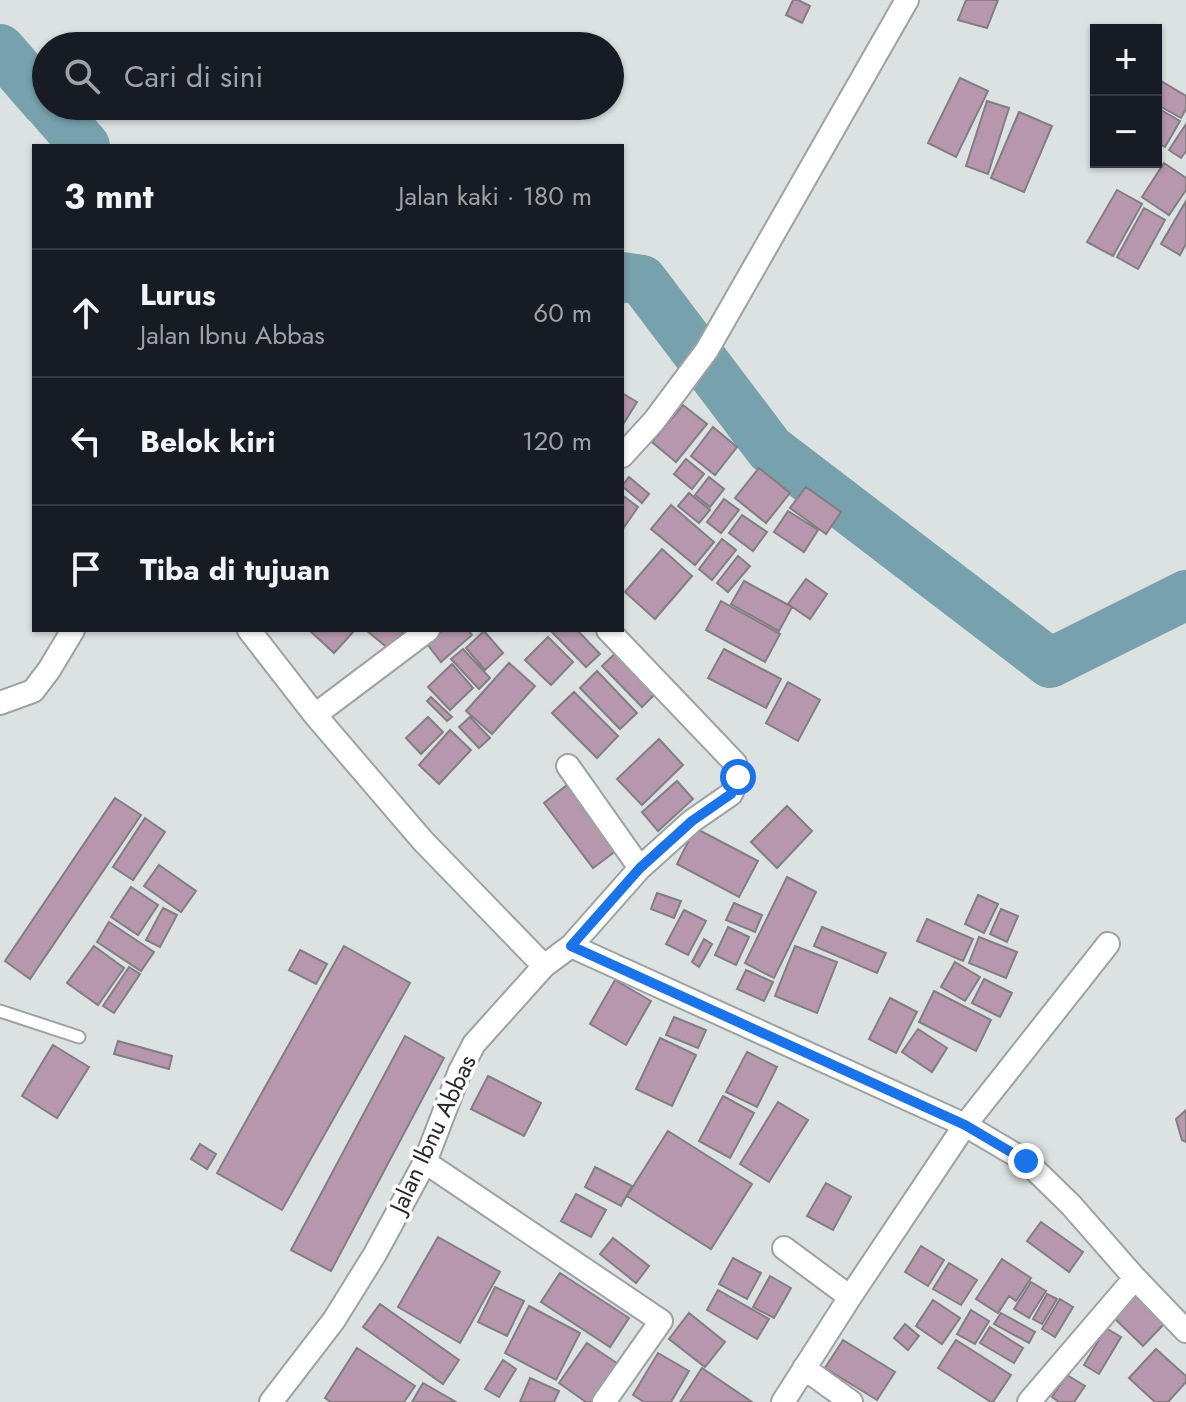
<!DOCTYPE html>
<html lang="id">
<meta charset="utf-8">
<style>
:root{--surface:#171b24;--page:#20242c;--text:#f1f3f6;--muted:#9ea1a6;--line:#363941}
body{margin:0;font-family:Jost,sans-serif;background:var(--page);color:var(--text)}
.controls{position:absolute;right:24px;top:24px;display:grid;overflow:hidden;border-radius:0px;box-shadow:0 2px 6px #0004}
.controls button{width:72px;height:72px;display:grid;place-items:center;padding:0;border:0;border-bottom:2px solid var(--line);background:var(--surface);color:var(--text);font:40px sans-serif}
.stop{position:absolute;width:24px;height:24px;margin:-18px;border:6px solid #1a73e8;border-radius:50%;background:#fff}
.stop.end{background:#1a73e8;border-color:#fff;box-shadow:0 2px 8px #0008}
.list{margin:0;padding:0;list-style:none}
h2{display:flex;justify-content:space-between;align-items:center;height:104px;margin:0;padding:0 32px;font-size:34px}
h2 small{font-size:26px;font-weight:400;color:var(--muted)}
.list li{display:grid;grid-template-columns:52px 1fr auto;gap:24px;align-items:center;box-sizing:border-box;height:128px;padding:0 32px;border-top:2px solid var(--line)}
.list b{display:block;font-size:30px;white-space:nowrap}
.list p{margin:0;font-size:26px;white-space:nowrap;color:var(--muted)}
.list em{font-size:26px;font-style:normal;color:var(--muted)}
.icon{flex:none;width:44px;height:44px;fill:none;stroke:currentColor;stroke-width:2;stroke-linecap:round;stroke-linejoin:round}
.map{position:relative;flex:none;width:1186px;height:1402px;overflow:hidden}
.search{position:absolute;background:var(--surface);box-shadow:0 2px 6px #0004;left:32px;top:32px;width:592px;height:88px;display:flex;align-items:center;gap:20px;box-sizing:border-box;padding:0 28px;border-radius:44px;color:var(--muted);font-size:30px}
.panel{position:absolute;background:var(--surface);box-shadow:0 2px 6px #0004;left:32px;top:144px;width:592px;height:488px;border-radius:0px}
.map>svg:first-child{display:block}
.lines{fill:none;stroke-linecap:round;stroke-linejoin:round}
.river{stroke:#77a1ac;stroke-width:50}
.building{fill:#b797ad;stroke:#827e81;stroke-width:2}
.lane-casing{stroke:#9da2a4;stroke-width:15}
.street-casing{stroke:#9da2a4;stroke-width:26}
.lane{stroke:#fff;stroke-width:11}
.street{stroke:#fff;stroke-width:22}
.route{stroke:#1a73e8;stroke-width:10}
.labels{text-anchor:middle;stroke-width:7;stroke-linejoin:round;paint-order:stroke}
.street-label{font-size:24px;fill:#262829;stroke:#fff}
</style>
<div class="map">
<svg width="1186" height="1402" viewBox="0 0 1186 1402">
<rect width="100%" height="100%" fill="#dce1e2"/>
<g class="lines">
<path class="river" d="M0,49L46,102
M50,106L85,146
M622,277L642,280L770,449L1050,663L1186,595"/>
</g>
<path class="building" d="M793,0H798L810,6L802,23L786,15Z
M966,0H998L987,28L958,20Z
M960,78L988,91L956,157L928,143Z
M1156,78L1186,96V109L1181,118L1156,104Z
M987,101L1009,108L988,174L966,166Z
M1156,107L1180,121L1165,147L1156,142Z
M1019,112L1052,126L1024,192L991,178Z
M1186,124V151L1181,158L1169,150Z
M1164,163L1186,178V190L1169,215L1142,197Z
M1117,190L1142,204L1113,256L1087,242Z
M1186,201V244L1180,255L1161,244Z
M1144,208L1165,220L1138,269L1117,257Z
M622,393L637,402L622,426Z
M683,405L707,424L676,462L652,442Z
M713,427L737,447L715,475L691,456Z
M686,459L704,474L692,489L674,474Z
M759,468L790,493L766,523L735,498Z
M629,477L649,494L642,503L622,486Z
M709,477L724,489L710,507L695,495Z
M806,487L841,512L826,534L790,508Z
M689,493L710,510L699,523L678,506Z
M622,495L638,507L622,530Z
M724,499L739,510L721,533L707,522Z
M671,505L714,542L695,565L651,529Z
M788,511L818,530L804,552L774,532Z
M742,515L767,532L753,551L729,533Z
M722,539L736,550L712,580L699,569Z
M662,549L692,576L655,619L625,592Z
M738,556L750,566L728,592L717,583Z
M806,579L827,594L810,619L788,604Z
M744,581L792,607L779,631L731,604Z
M721,601L780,634L765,662L706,630Z
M309,630H352L354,631L334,653Z
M366,630H405L389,649Z
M443,630H468L472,635L441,662L427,644Z
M550,630H577L600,654L586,667Z
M484,631L503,653L485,670L466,648Z
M548,637L573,662L551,685L525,660Z
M621,648L660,689L642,707L602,666Z
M463,649L490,678L479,689L451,659Z
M724,649L781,679L766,708L708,678Z
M509,663L535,686L492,734L466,711Z
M452,664L473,688L450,710L428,687Z
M597,671L637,713L620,729L580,688Z
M788,682L820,700L798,741L766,723Z
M574,692L618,736L597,758L552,713Z
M431,697L452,717L447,721L427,701Z
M428,717L443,732L421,754L406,738Z
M470,717L490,738L479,748L459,727Z
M450,730L471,750L439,784L419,765Z
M659,739L683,765L642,805L617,779Z
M677,781L693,799L658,831L642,812Z
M571,782L621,847L593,868L544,803Z
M115,798L141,815L30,979L5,961Z
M787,806L812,831L777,868L751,842Z
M145,818L165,832L133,880L113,867Z
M695,828L758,861L739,897L677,864Z
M159,865L196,891L181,912L144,886Z
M787,877L816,892L774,978L745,963Z
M131,887L158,905L138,935L111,917Z
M657,893L681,901L674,918L651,909Z
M978,895L998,904L984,933L965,924Z
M734,903L762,915L755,932L726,920Z
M163,908L177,915L160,947L146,940Z
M1001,909L1018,916L1007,942L990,934Z
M684,910L706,921L688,955L666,944Z
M927,919L973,939L963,961L917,941Z
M109,922L154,952L141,971L97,942Z
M728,927L749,937L736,965L715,955Z
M822,927L886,953L877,973L814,946Z
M979,937L1017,952L1006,978L969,963Z
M704,939L712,944L699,967L692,962Z
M94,946L124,968L98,1005L67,983Z
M344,946L410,983L282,1210L217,1173Z
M795,946L837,962L817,1013L775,996Z
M300,950L327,964L316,984L289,970Z
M955,962L980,977L965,1001L941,987Z
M129,967L140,974L114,1013L103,1006Z
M746,970L773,982L764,1001L737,989Z
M984,979L1012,993L1000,1017L972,1003Z
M615,980L651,1001L626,1045L590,1024Z
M934,991L991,1020L976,1051L919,1022Z
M890,998L917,1012L896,1053L869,1039Z
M674,1017L706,1030L698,1048L666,1035Z
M918,1029L947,1048L932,1072L902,1052Z
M405,1036L444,1058L331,1271L291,1250Z
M660,1038L696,1055L672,1106L636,1089Z
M118,1041L172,1056L169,1069L114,1054Z
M53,1045L89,1067L57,1118L22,1096Z
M747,1052L777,1067L757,1107L726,1092Z
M488,1076L541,1103L524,1136L471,1109Z
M723,1096L754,1113L730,1158L699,1141Z
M778,1102L808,1120L769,1182L740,1164Z
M1186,1110V1142L1182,1140L1176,1119Z
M668,1131L752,1184L711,1249L627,1196Z
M200,1144L216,1154L207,1169L191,1159Z
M595,1167L632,1186L621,1206L585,1187Z
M826,1183L851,1197L833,1230L807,1216Z
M576,1194L606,1210L591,1237L561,1221Z
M1041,1222L1083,1252L1069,1272L1027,1241Z
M438,1237L500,1272L460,1343L398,1307Z
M613,1238L649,1266L636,1283L600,1254Z
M921,1246L944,1260L928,1286L905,1272Z
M733,1258L761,1273L747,1299L719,1284Z
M1002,1259L1031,1278L1016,1301L1009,1296L998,1313L976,1299Z
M949,1263L977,1280L961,1305L933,1289Z
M560,1273L629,1318L610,1347L541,1302Z
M770,1276L791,1288L774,1318L753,1307Z
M1031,1282L1046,1291L1029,1318L1014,1309Z
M495,1287L524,1301L507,1336L478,1322Z
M718,1290L769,1319L757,1339L707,1310Z
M1133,1292L1165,1323L1143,1346L1111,1315Z
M1047,1294L1057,1299L1042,1324L1033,1319Z
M1060,1299L1073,1307L1055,1337L1042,1329Z
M933,1300L960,1318L942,1344L916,1326Z
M380,1304L459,1360L443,1384L363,1327Z
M529,1306L580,1333L556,1380L505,1353Z
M971,1310L989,1321L975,1344L957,1334Z
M689,1313L725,1342L705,1367L669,1339Z
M1001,1313L1035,1332L1029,1343L994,1324Z
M905,1324L919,1336L908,1350L894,1338Z
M990,1327L1023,1348L1014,1363L980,1343Z
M1106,1328L1121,1337L1099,1374L1084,1365Z
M843,1340L895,1372L877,1400L825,1368Z
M956,1340L1011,1375L993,1402H991L938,1368Z
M587,1343L618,1364L592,1402H586L559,1383Z
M357,1348L415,1386L404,1402H331L325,1398Z
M1156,1349L1186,1376V1382L1168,1402H1155L1129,1378Z
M658,1353L689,1371L671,1402H644L633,1395Z
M503,1360L516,1369L499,1397L485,1389Z
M702,1368L752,1402H680Z
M1067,1375L1085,1386L1074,1402H1059L1052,1397Z
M530,1378L559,1391L554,1402H520Z
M423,1383L456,1402H412Z"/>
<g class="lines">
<g class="lane-casing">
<path id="lane" d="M0,1011L79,1037"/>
</g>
<g class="street-casing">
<path id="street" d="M622,456L654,421L707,350L907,0
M249,630L315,715L423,841L544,966
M0,703L33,691L49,670L73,630
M315,715L428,630
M568,766L640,868
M571,946L965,1125L1026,1161L1071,1205L1135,1278L1186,1331
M425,1162L661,1321L604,1402
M784,1248L850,1297
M804,1368L851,1402
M271,1402L334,1320L375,1254L425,1162L460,1071L474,1044L544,966L571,946L640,868L692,821L731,794L738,777L735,763L608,630
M783,1402L850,1297L965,1125L1108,944
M1029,1402L1135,1278"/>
</g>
<use href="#lane" class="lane"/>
<use href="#street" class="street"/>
</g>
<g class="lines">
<path class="route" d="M738,777L731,794L692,821L640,868L571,946L965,1125L1026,1161"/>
</g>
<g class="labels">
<g class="street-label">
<text transform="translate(433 1134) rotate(-65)" y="8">Jalan Ibnu Abbas</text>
</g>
</g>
</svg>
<div class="controls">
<button>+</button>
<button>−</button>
</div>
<div class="stop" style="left:738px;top:777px"></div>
<div class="stop end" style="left:1026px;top:1161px"></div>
<div class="search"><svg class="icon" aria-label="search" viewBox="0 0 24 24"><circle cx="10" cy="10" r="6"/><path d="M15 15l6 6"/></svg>Cari di sini</div>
<section class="panel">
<h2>3 mnt<small>Jalan kaki · 180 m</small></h2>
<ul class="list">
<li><svg class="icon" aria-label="ahead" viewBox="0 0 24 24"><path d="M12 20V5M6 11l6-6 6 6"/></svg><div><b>Lurus</b><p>Jalan Ibnu Abbas</p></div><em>60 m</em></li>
<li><svg class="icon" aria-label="left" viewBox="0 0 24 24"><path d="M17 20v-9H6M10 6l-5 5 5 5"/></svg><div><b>Belok kiri</b></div><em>120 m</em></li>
<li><svg class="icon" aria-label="arrive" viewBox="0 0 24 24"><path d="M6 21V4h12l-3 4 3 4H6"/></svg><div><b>Tiba di tujuan</b></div></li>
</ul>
</section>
</div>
